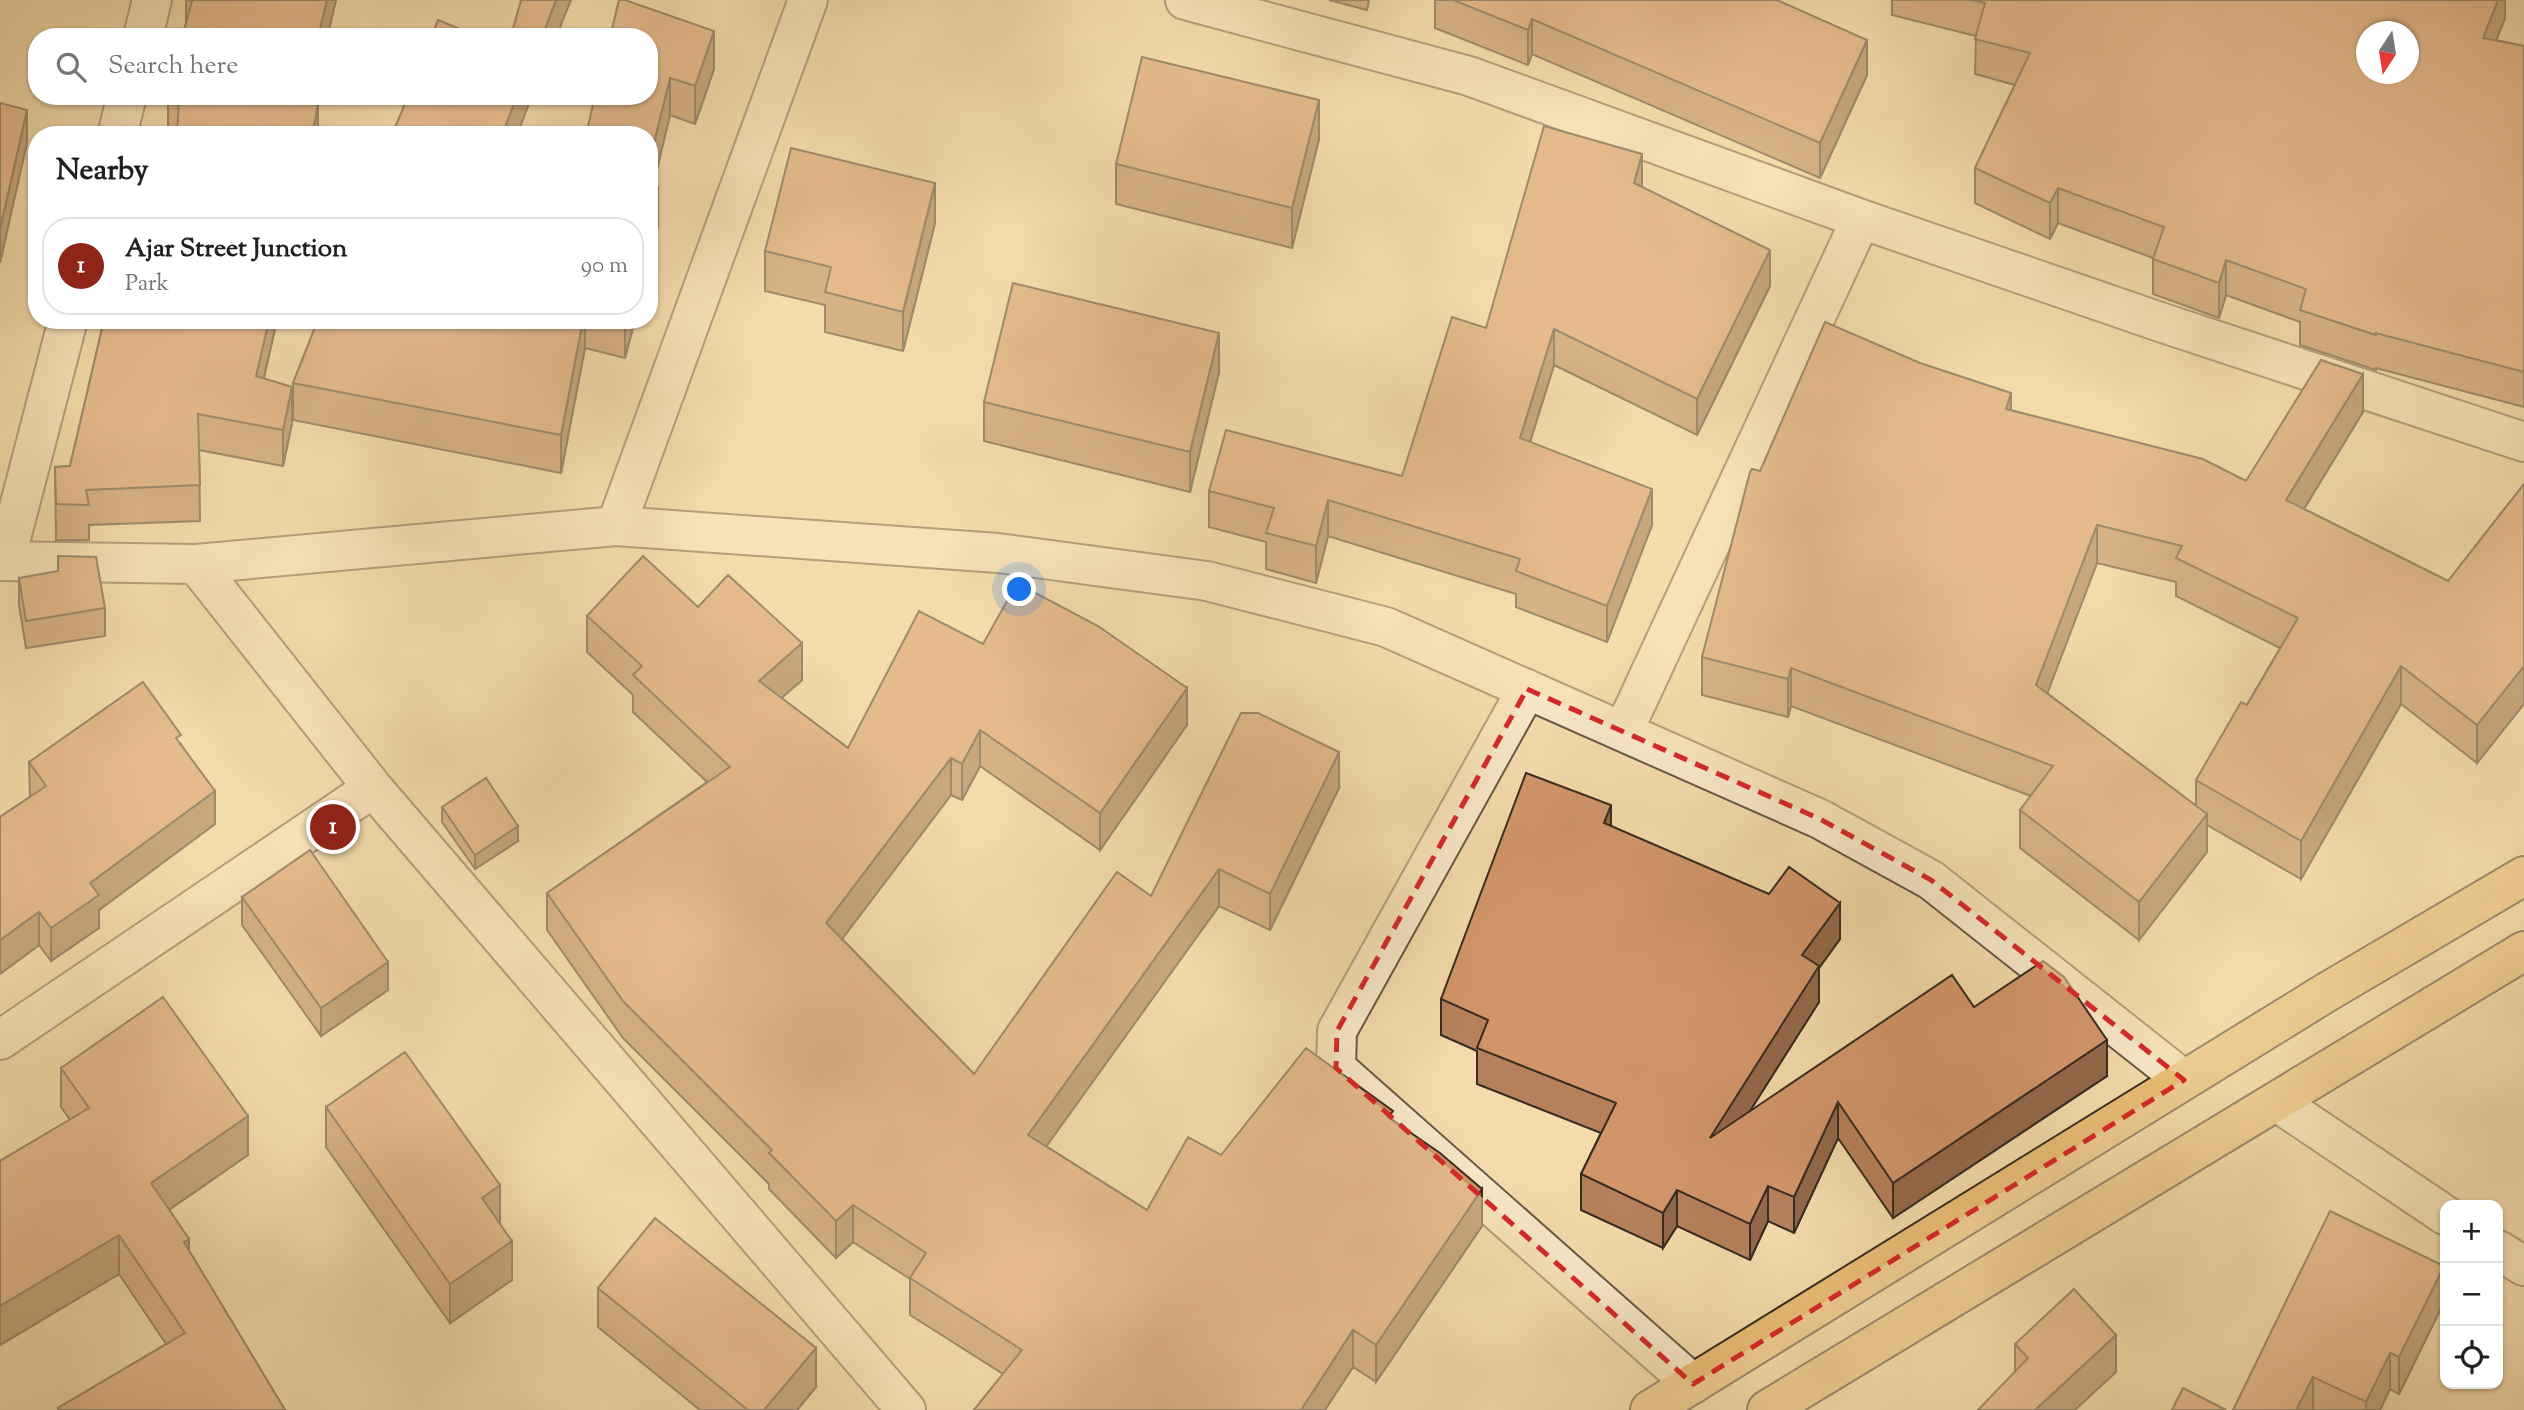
<!DOCTYPE html>
<meta charset="utf-8">
<style>
:root{--surface:#fff;--page:#f6f6f6;--text:#202124;--muted:#757577;--line:#e0e0e0;--accent:#8f2418}
body{margin:0;font-family:"Sorts Mill Goudy",serif;background:var(--page);color:var(--text)}
.controls{position:absolute;right:21px;bottom:21px;display:grid;overflow:hidden;border-radius:14px;box-shadow:0 2px 5px #0004}
.controls button{width:63px;height:63px;display:grid;place-items:center;padding:0;border:0;border-bottom:2px solid var(--line);background:var(--surface);color:var(--text);font:35px sans-serif}
.compass{position:absolute;left:2356px;top:21px;width:63px;height:63px;border-radius:50%;background:var(--surface);box-shadow:0 2px 5px #0004;rotate:192deg}
.you{position:absolute;left:1020px;top:590px;width:24px;height:24px;margin:-18px;border:5px solid #fff;border-radius:50%;background:#1a73e8;box-shadow:0 0 0 10px #1a73e833}
.badge{display:grid;place-items:center;width:46px;height:46px;border-radius:50%;background:var(--accent);color:#fff;font-size:23px;font-weight:700}
.pin{position:absolute;translate:-50% -50%;border:4px solid #fff;box-shadow:0 2px 7px #0006}
.list{margin:0;padding:0;list-style:none}
h2{display:flex;justify-content:space-between;align-items:center;height:91px;margin:0;padding:0 28px;font-size:30px}
h2 small{font-size:23px;font-weight:400;color:var(--muted)}
.list li{display:grid;grid-template-columns:46px 1fr auto;gap:21px;align-items:center;box-sizing:border-box;height:98px;margin:0 14px 14px;padding:0 14px;border:2px solid var(--line);border-radius:28px}
.list b{display:block;font-size:26px;white-space:nowrap}
.list p{margin:0;font-size:23px;white-space:nowrap;color:var(--muted)}
.list em{font-size:23px;font-style:normal;color:var(--muted)}
.icon{flex:none;width:38px;height:38px;fill:none;stroke:currentColor;stroke-width:2;stroke-linecap:round;stroke-linejoin:round}
.map{position:relative;flex:none;width:2524px;height:1410px;overflow:hidden}
.search{position:absolute;background:var(--surface);box-shadow:0 2px 5px #0004;left:28px;top:28px;width:630px;height:77px;display:flex;align-items:center;gap:18px;box-sizing:border-box;padding:0 24px;border-radius:28px;color:var(--muted);font-size:26px}
.panel{position:absolute;background:var(--surface);box-shadow:0 2px 5px #0004;left:28px;top:126px;width:630px;height:203px;border-radius:28px}
.map>svg:first-child{display:block}
.lines{fill:none;stroke-linecap:round;stroke-linejoin:round}
.street-casing{stroke:#665844;stroke-width:42}
.primary-casing{stroke:#362c22;stroke-width:42}
.street{stroke:#f8e8c8;stroke-width:38}
.primary{stroke:#eabe76;stroke-width:38}
.wall{fill:#b5805b;stroke:#362c22;stroke-width:2;fill-rule:evenodd}
.shaded-wall{fill:#93684a;stroke:#362c22;stroke-width:2}
.building{fill:#d2956a;stroke:#362c22;stroke-width:2;fill-rule:evenodd}
.marked{fill:none;stroke:#d62828;stroke-width:5;stroke-dasharray:14 9;stroke-linejoin:round}
</style>
<div class="map">
<svg width="2524" height="1410" viewBox="0 0 2524 1410">
<rect width="100%" height="100%" fill="#f4dbab"/>
<filter id="stains"><feTurbulence type="fractalNoise" baseFrequency=".00286" numOctaves="4"/><feColorMatrix values="0 0 0 0 .2 0 0 0 0 .09 0 0 0 0 .02 0 0 0 .5 -.17"/></filter>
<radialGradient id="worn" r=".72"><stop offset=".6" stop-color="#630" stop-opacity="0"/><stop offset="1" stop-color="#630" stop-opacity=".3"/></radialGradient>
<g class="lines">
<g class="street-casing">
<path id="street" d="M1185,0L1469,76L1861,219L2163,323L2524,442
M143,37L152,0
M117,135L127,96
M616,526L808,0
M0,561L196,564L616,526L998,553L1207,581L1386,627L1820,819L1931,880L2184,1080
M5,561L68,320
M196,564L373,788L906,1410
M1527,689L1337,1031L1336,1068L1693,1384
M1623,732L1861,219
M0,1040L373,788
M2277,1102L2445,1215
M2498,1250L2524,1266"/>
</g>
<g class="primary-casing">
<path id="primary" d="M1650,1410L2327,992L2524,876
M1767,1410L2524,951"/>
</g>
<use href="#street" class="street"/>
<use href="#primary" class="primary"/>
</g>
<path class="wall" d="M186,0H336L327,37H182L186,24Z
M1329,0H1369L1367,10Z
M1435,0H1777L1867,75L1820,178L1532,54L1528,65L1435,28Z
M1892,0H2505V18L2496,40L2524,46V407L2376,368V370L2300,345V322L2226,295L2219,318L2153,294V258L2058,223L2050,239L1975,203V168L2015,85L1975,74L1976,36L1892,15Z
M649,37L714,69L695,124L670,115L653,186L658,225L649,261Z
M168,96H312L310,104L318,135L177,133L168,130Z
M1319,139L1292,248L1116,204V164Z
M1642,187L1770,286L1697,435L1554,365L1530,442L1652,525L1607,642L1516,607V594L1328,536L1316,583L1266,569V542L1209,527V491L1402,476L1486,328Z
M935,223L903,351L825,332V305L765,291V251Z
M104,320H277L264,378L292,423L283,466L199,450L200,521L89,525V540H56L55,467L70,466Z
M318,320H635L625,358L585,348L561,473L293,420V383Z
M1219,372L1190,492L984,441V402Z
M2011,410L2246,481L2363,412L2304,509L2448,581L2524,484V704L2477,763L2401,704L2301,879L2207,825V852L2139,940L2020,848V810L2031,796L1791,706L1788,717L1702,695V657L1760,471ZM2097,563L2176,582V596L2280,648L2247,705L2196,780V806L2047,693Z
M19,578L105,608V636L26,648L19,605Z
M698,607L802,680L781,698L848,748L983,644L1187,725L1100,850L980,766L962,800L951,795L842,939L974,1074L1151,896L1339,788L1270,930L1219,906L1046,1146L1147,1210L1221,1155L1393,1120L1482,1226L1376,1382L1353,1367L1325,1410H974L1003,1374L910,1315V1279L853,1242L836,1258L769,1189V1184L623,1038L547,930V893L707,782L633,712V695L587,652V616Z
M181,744L215,824L99,910V928L51,961L39,945L0,974V817L30,797L29,762Z
M442,807L518,841L475,869L442,822Z
M1611,826L1840,939L1819,968V1002L1749,1112L1974,1007L2107,1076L1893,1218L1838,1138L1794,1233L1768,1221L1750,1260L1677,1226L1663,1248L1581,1210V1174L1601,1133L1477,1084V1051L1441,1035V999Z
M242,897L388,990L321,1036L242,925Z
M61,1068L248,1155L169,1210L189,1251L285,1410H58V1408L166,1344L119,1274L0,1345V1161L70,1120L61,1107Z
M326,1107L500,1224L512,1280L450,1323L326,1147Z
M598,1288L816,1387L797,1410H700L598,1327Z
M2444,1302L2399,1394L2390,1389L2380,1410H2233Z
M2015,1344L2116,1372H2015Z"/>
<path class="shaded-wall" d="M327,0H336L327,37H318Z
M556,0H571L556,37H542Z
M2498,0H2505V18L2483,73V38Z
M1532,19V54L1528,65V30Z
M714,31V69L695,124V86Z
M1867,40V75L1820,178V143Z
M670,78V115L649,201V163Z
M303,96H312L303,135L302,102Z
M517,96H532L517,135H502Z
M1319,100V139L1292,248V208Z
M318,105V135H312Z
M27,110V143L0,263V229Z
M1642,154V191L1634,183Z
M935,183V223L903,351V312Z
M658,187V225L649,261V224Z
M2058,188V223L2050,239V203Z
M1770,250V286L1697,435V399Z
M2226,260V295L2219,318V283Z
M269,320H277L256,411V376Z
M583,320H585V348L561,473V435Z
M625,320H635L625,358Z
M1554,329V365L1520,474V438Z
M1219,333V372L1190,492V452Z
M2363,374V412L2286,538V500Z
M292,387V423L283,466V430Z
M2011,393V431L2006,409Z
M1652,489V525L1607,642V606Z
M1328,500V536L1316,583V546Z
M2097,525V563L2036,723V685Z
M802,643V680L759,718V681Z
M2401,666V704L2301,879V841Z
M2524,666V704L2477,763V725Z
M1791,668V706L1788,717V679Z
M1187,688V725L1100,850V813Z
M980,730V766L962,800V764Z
M1339,752V788L1270,930V894Z
M951,758V795L826,960V923Z
M215,791V824L99,910V928L51,961V928L90,883Z
M1611,805V841L1604,823Z
M2207,814V852L2139,940V902Z
M518,826V841L475,869V855Z
M1219,869V906L1028,1172V1135Z
M1840,903V939L1819,968V1002L1710,1174V1138L1802,955Z
M39,912V945L0,974V940Z
M388,962V990L321,1036V1008Z
M2107,1040V1076L1893,1218V1183Z
M1838,1102V1138L1794,1233V1197Z
M248,1116V1155L151,1222V1183Z
M500,1185V1224L482,1198Z
M1768,1186V1221L1750,1260V1224Z
M1482,1189V1226L1376,1382V1345Z
M1677,1190V1226L1663,1248V1213Z
M853,1205V1242L836,1258V1221Z
M119,1235V1274L0,1345V1306Z
M189,1239V1278L184,1242Z
M512,1241V1280L450,1323V1284Z
M2444,1266V1302L2399,1394V1357Z
M1353,1330V1367L1325,1410H1301Z
M2116,1335V1372L2075,1410H2035Z
M816,1348V1387L797,1410H764Z
M2390,1353V1389L2380,1410H2366V1402Z
M2313,1377V1410H2296Z"/>
<path class="building" d="M186,0H327L318,37H182L192,1Z
M521,0H556L542,37H515L511,36Z
M619,0H625L714,31L695,86L670,78L649,163V135H586L595,96H649V37H610Z
M1453,0H1777L1867,40L1820,143L1532,19L1528,30Z
M1973,0H2498L2483,38L2524,46V372L2376,333V335L2300,310L2306,289L2226,260L2219,283L2153,259L2164,227L2058,188L2050,203L1975,168L2030,53L1975,39L1985,3ZM2367,32H2409V74H2367Z
M438,20L479,37H431Z
M1142,57L1319,100L1292,208L1116,164Z
M174,96H303L302,102L318,105L312,135H177L179,98Z
M408,96H517L502,135H392Z
M0,103L27,110L0,229Z
M1544,126L1642,154L1634,183L1770,250L1697,399L1554,329L1520,438L1652,489L1607,606L1516,571L1520,559L1328,500L1316,546L1266,533L1274,508L1209,491L1226,430L1402,476L1452,317L1486,328Z
M791,148L935,183L903,312L825,292L831,267L765,251Z
M649,184L658,187L649,224Z
M1013,283L1219,333L1190,452L984,402Z
M104,320H269L256,376L292,387L283,430L198,414L200,485L86,490L89,505L56,504L55,467L70,466Z
M318,320H583L561,435L293,383Z
M1825,322L1920,363L2011,393L2006,409L2203,459L2246,481L2321,360L2363,374L2286,500L2448,581L2524,484V666L2477,725L2401,666L2301,841L2196,780L2241,702L2247,705L2298,618L2176,558L2182,546L2097,525L2036,685L2207,814L2139,902L2020,810L2053,766L1791,668L1788,679L1702,657L1750,472L1752,469L1760,471Z
M58,556L96,557L105,608L26,621L19,578L58,571Z
M643,556L698,607L728,575L802,643L759,681L848,748L919,611L983,644L1017,583L1098,626L1187,688L1100,813L980,730L962,764L951,758L826,923L974,1074L1117,872L1151,896L1241,713H1258L1339,752L1270,894L1219,869L1028,1135L1147,1210L1188,1137L1221,1155L1306,1048L1393,1111L1388,1117L1440,1153L1482,1189L1376,1345L1353,1330L1301,1410H974L1022,1350L910,1278L926,1253L853,1205L836,1221L769,1153L772,1150L623,1001L547,893L730,767L633,675L642,666L587,616Z
M143,682L181,735L176,738L215,791L90,883L99,895L51,928L39,912L0,940V817L46,786L29,762Z
M1526,773L1611,805L1604,823L1769,894L1789,867L1840,903L1802,955L1819,966L1710,1138L1952,975L1974,1007L2043,961L2064,977L2107,1040L1893,1183L1838,1102L1794,1197L1768,1186L1750,1224L1677,1190L1663,1213L1581,1174L1616,1103L1477,1048L1488,1020L1441,999Z
M486,778L518,826L475,855L442,807Z
M310,850L388,962L321,1008L242,897Z
M163,997L248,1116L151,1183L189,1239L184,1242L285,1410H60L58,1408L185,1333L119,1235L0,1306V1161L89,1108L61,1068Z
M405,1052L500,1185L482,1198L512,1241L450,1284L326,1107Z
M2330,1211L2444,1266L2399,1357L2390,1353L2366,1402L2313,1377L2296,1410H2233Z
M655,1218L816,1348L764,1410H748L598,1288Z
M2074,1289L2116,1335L2035,1410H1978L2028,1358L2015,1344Z
M2183,1388L2226,1410H2172Z"/>
<path d="M0 0H2524V1410H0ZM1527,689L1820,819L1931,880L2184,1080L1693,1384L1336,1068L1337,1031Z" fill="#f4dbab" fill-opacity=".55" fill-rule="evenodd"/>
<path class="marked" d="M1527,689L1820,819L1931,880L2184,1080L1693,1384L1336,1068L1337,1031Z"/>
<rect width="100%" height="100%" filter="url(#stains)"/>
<rect width="100%" height="100%" fill="url(#worn)"/>
</svg>
<div class="controls">
<button>+</button>
<button>−</button>
<button><svg class="icon" aria-label="locate" viewBox="0 0 24 24"><circle cx="12" cy="12" r="6"/><path d="M12 2v4M12 18v4M2 12h4M18 12h4"/></svg></button>
</div>
<svg class="compass" viewBox="-18 -18 36 36"><path d="M0-13l5 13h-10z" fill="#e53935"/><path d="M0 13l5-13h-10z" fill="#757577"/></svg>
<div class="you"></div>
<div class="pin badge" style="left:333px;top:827px">1</div>
<div class="search"><svg class="icon" aria-label="search" viewBox="0 0 24 24"><circle cx="10" cy="10" r="6"/><path d="M15 15l6 6"/></svg>Search here</div>
<section class="panel">
<h2>Nearby<small></small></h2>
<ul class="list">
<li><span class="badge">1</span><div><b>Ajar Street Junction</b><p>Park</p></div><em>90 m</em></li>
</ul>
</section>
</div>
